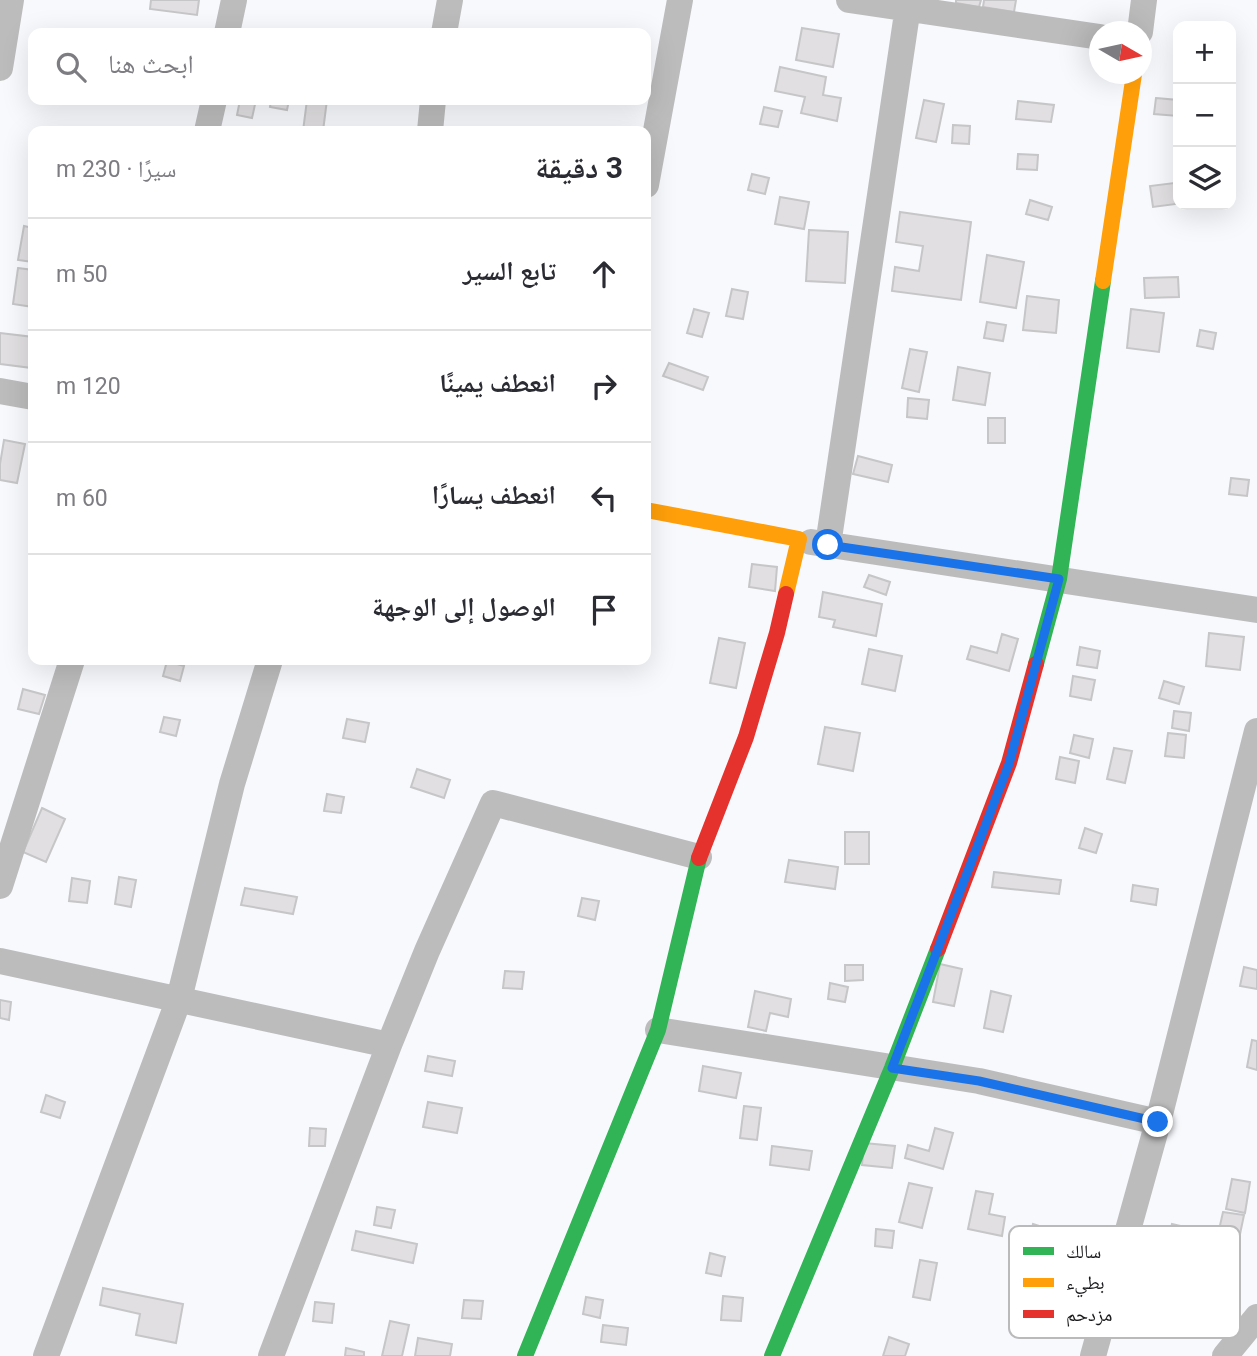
<!DOCTYPE html>
<html lang="ar">
<meta charset="utf-8">
<style>
:root{--surface:#fff;--page:#f2f2f3;--text:#2b2b33;--muted:#7c7c81;--line:#e1e1e2}
body{margin:0;font-family:Roboto,"Noto Naskh Arabic",sans-serif;background:var(--page);color:var(--text);direction:rtl}
.controls{position:absolute;right:21px;top:21px;display:grid;overflow:hidden;border-radius:14px;box-shadow:0 7px 28px #0002}
.controls button{width:63px;height:63px;display:grid;place-items:center;padding:0;border:0;border-bottom:2px solid var(--line);background:var(--surface);color:var(--text);font:35px sans-serif}
.compass{position:absolute;left:1089px;top:21px;width:63px;height:63px;border-radius:50%;background:var(--surface);box-shadow:0 7px 28px #0002;rotate:99deg}
.stop{position:absolute;width:21px;height:21px;margin:-16px;border:5px solid #1a73e8;border-radius:50%;background:#fff}
.stop.end{background:#1a73e8;border-color:#fff;box-shadow:0 2px 7px #0008}
.list{margin:0;padding:0;list-style:none}
h2{display:flex;justify-content:space-between;align-items:center;height:91px;margin:0;padding:0 28px;font-size:30px}
h2 small{font-size:23px;font-weight:400;color:var(--muted)}
.list li{display:grid;grid-template-columns:46px 1fr auto;gap:21px;align-items:center;box-sizing:border-box;height:112px;padding:0 28px;border-top:2px solid var(--line)}
.list b{display:block;font-size:26px;white-space:nowrap}
.list em{font-size:23px;font-style:normal;color:var(--muted)}
.icon{flex:none;width:38px;height:38px;fill:none;stroke:currentColor;stroke-width:2;stroke-linecap:round;stroke-linejoin:round}
.map{position:relative;flex:none;width:1257px;height:1356px;overflow:hidden;direction:ltr}
.search{position:absolute;background:var(--surface);box-shadow:0 7px 28px #0002;left:28px;top:28px;width:623px;height:77px;display:flex;align-items:center;gap:18px;box-sizing:border-box;padding:0 24px;border-radius:14px;color:var(--muted);font-size:26px}
.panel{position:absolute;background:var(--surface);box-shadow:0 7px 28px #0002;left:28px;top:126px;width:623px;height:539px;border-radius:14px;direction:rtl}
.map>svg:first-child{display:block}
.building{fill:#e1dfe1;stroke:#c6c5c7;stroke-width:2}
.lines{fill:none;stroke-linecap:round;stroke-linejoin:round}
.street{stroke:#bcbcbc;stroke-width:26}
.fast{stroke:#30b455;stroke-width:16}
.slow{stroke:#ff9f0a;stroke-width:16}
.jam{stroke:#e5322d;stroke-width:16}
.route{stroke:#1a73e8;stroke-width:9}
.key{fill:#fff;stroke:#bababb;stroke-width:2}
.key-label{font-size:19px;fill:#1a1a1d}
</style>
<div class="map">
<svg width="1257" height="1356" viewBox="0 0 1257 1356">
<rect width="100%" height="100%" fill="#f8f9fd"/>
<path class="building" d="M151,0H199L197,15L150,9Z
M956,0H981L979,7L956,3Z
M984,0H1016L1014,12L983,7Z
M802,28L839,34L833,67L796,60Z
M780,67L826,77L823,95L841,98L837,121L801,113L805,97L775,91Z
M1156,98L1178,100V116L1154,114Z
M240,100H256L252,118L237,115Z
M271,100H289L287,110L270,107Z
M307,100H327L323,131H303Z
M924,100L944,104L936,142L916,138Z
M1018,101L1054,105L1051,122L1016,119Z
M764,107L782,111L778,127L760,124Z
M953,125L970,126L969,144L952,143Z
M1018,154L1038,155L1037,170L1017,169Z
M752,174L769,178L765,194L748,190Z
M1174,183L1176,204L1153,207L1150,186Z
M780,197L809,202L804,229L775,224Z
M1030,200L1052,207L1048,220L1026,214Z
M900,212L971,222L961,300L892,291L895,267L919,271L923,246L896,242Z
M24,226L33,228V262L18,260Z
M809,230L848,232L845,283L806,281Z
M987,255L1024,262L1016,308L980,302Z
M18,268L33,270V307L13,304Z
M1178,277L1179,297L1145,298L1144,278Z
M732,289L748,292L743,319L726,316Z
M1027,296L1059,300L1056,333L1023,330Z
M694,309L709,313L702,337L687,333Z
M1131,309L1164,313L1159,352L1127,348Z
M987,322L1006,325L1003,341L984,338Z
M1200,330L1216,333L1213,349L1197,346Z
M0,333L33,337L32,368L0,364Z
M910,349L927,352L919,392L902,388Z
M669,363L708,377L703,390L663,376Z
M958,367L990,373L985,405L953,400Z
M908,398L929,400L927,419L907,417Z
M988,418H1005V443H988Z
M4,440L25,444L17,483L0,480V464Z
M858,456L892,465L888,482L853,474Z
M1231,478L1249,480L1247,496L1229,494Z
M752,564L777,567L775,591L749,587Z
M869,575L890,582L886,595L864,587Z
M823,592L882,604L876,636L833,627L835,620L819,617Z
M1209,633L1244,637L1240,670L1206,666Z
M1002,634L1018,639L1009,671L967,659L971,646L997,653Z
M719,638L745,643L736,688L710,683Z
M1080,647L1100,651L1097,668L1077,665Z
M869,649L902,656L895,691L862,684Z
M167,661L184,666L180,681L163,676Z
M1073,676L1095,680L1091,700L1070,696Z
M1164,681L1184,687L1179,704L1159,698Z
M23,689L45,695L39,714L18,709Z
M1174,711L1191,713L1189,731L1172,728Z
M164,717L180,720L176,736L160,732Z
M347,719L369,723L365,742L343,738Z
M825,727L860,733L853,771L818,764Z
M1168,733L1186,735L1184,758L1165,756Z
M1074,735L1093,739L1089,758L1070,753Z
M1114,748L1132,751L1125,783L1107,779Z
M1060,757L1079,761L1075,783L1056,779Z
M417,769L450,780L444,798L411,787Z
M327,794L344,797L341,813L324,811Z
M42,808L65,819L46,862L23,852Z
M1085,828L1102,834L1096,853L1079,848Z
M845,832H869V864H845Z
M789,860L838,867L835,889L785,882Z
M994,872L1061,880L1059,894L992,887Z
M119,877L136,880L131,907L115,904Z
M72,878L90,881L87,903L69,901Z
M1133,885L1158,889L1156,905L1131,901Z
M245,888L297,897L293,914L241,905Z
M582,898L599,901L595,920L578,916Z
M940,964L962,969L954,1006L933,1002Z
M845,965H863V980L845,981Z
M1244,967L1257,970V989L1240,986Z
M505,971L524,972L522,989L503,988Z
M830,983L848,987L845,1002L828,999Z
M755,991L791,999L788,1017L770,1013L766,1031L748,1027Z
M991,991L1011,996L1003,1032L984,1028Z
M0,1000L11,1002L9,1020L0,1018Z
M1252,1040L1257,1041V1070L1247,1067Z
M428,1056L455,1061L452,1076L425,1071Z
M703,1066L741,1073L736,1098L699,1091Z
M46,1095L65,1102L60,1118L41,1112Z
M428,1102L462,1108L457,1133L423,1127Z
M744,1106L761,1108L757,1140L740,1138Z
M310,1128L326,1129L325,1146H309Z
M935,1128L953,1133L943,1169L905,1158L908,1145L929,1151Z
M864,1143L895,1146L892,1168L862,1165Z
M772,1146L812,1151L809,1170L770,1165Z
M1232,1179L1250,1182L1245,1213L1226,1209Z
M909,1183L932,1188L922,1228L899,1222Z
M976,1191L993,1194L989,1214L1005,1217L1002,1236L968,1229Z
M377,1207L395,1210L391,1228L374,1225Z
M1223,1212L1244,1215L1240,1234L1219,1230Z
M1033,1224L1051,1230L1047,1247L1029,1241Z
M1172,1224L1189,1228L1184,1247L1167,1243Z
M876,1229L894,1231L892,1248L875,1246Z
M356,1231L417,1244L413,1263L352,1250Z
M710,1253L725,1257L721,1276L706,1273Z
M920,1260L937,1263L930,1300L913,1297Z
M103,1288L183,1304L176,1343L136,1335L140,1314L100,1305Z
M723,1296L743,1298L741,1321L721,1320Z
M586,1297L603,1300L600,1318L583,1314Z
M464,1300L483,1301L481,1319L462,1318Z
M315,1302L334,1304L332,1323L313,1321Z
M390,1321L409,1325L402,1356H382Z
M603,1325L628,1328L626,1345L601,1342Z
M889,1337L909,1344L905,1356H883Z
M418,1338L452,1344L450,1356H415Z
M346,1348L364,1352V1356H345Z"/>
<g class="lines">
<path class="street" d="M849,0L1100,37
M1140,32L1144,0
M227,33L234,0
M444,33L450,0
M0,68L11,0
M207,131L214,100
M430,131L433,100
M646,185L680,0
M0,391L33,397
M811,542L1257,610
M828,545L909,0
M0,886L72,660
M0,961L389,1045
M658,1030L979,1081L1158,1122
M46,1356L179,999L232,784L270,660
M271,1356L389,1045L427,951L493,803L699,857
M1093,1356L1158,1122L1257,731
M1225,1356L1257,1317"/>
<path class="fast" d="M1036,664L1059,579L1103,281
M525,1356L658,1030L699,858
M772,1356L892,1068L938,949"/>
<path class="slow" d="M1103,281L1134,74
M646,510L799,539L786,594"/>
<path class="jam" d="M699,858L746,737L777,633L786,594
M938,949L1009,763L1036,664"/>
</g>
<g class="lines">
<path class="route" d="M828,545L1059,579L1009,764L892,1068L979,1081L1158,1122"/>
</g>
<rect x="1009" y="1226" width="231" height="112" rx="10" class="key"/>
<rect x="1023" y="1247" width="31" height="8" fill="#30b455"/>
<rect x="1023" y="1278" width="31" height="9" fill="#ff9f0a"/>
<rect x="1023" y="1310" width="31" height="8" fill="#e5322d"/>
<g class="key-label">
<text x="1066" y="1258">سالك</text>
<text x="1066" y="1289">بطيء</text>
<text x="1066" y="1321">مزدحم</text>
</g>
</svg>
<div class="controls">
<button>+</button>
<button>−</button>
<button><svg class="icon" aria-label="layers" viewBox="0 0 24 24"><path d="M12 4l9 5-9 5-9-5zM3 14l9 5 9-5"/></svg></button>
</div>
<svg class="compass" viewBox="-18 -18 36 36"><path d="M0-13l5 13h-10z" fill="#e53935"/><path d="M0 13l5-13h-10z" fill="#7c7c81"/></svg>
<div class="stop" style="left:828px;top:545px"></div>
<div class="stop end" style="left:1158px;top:1122px"></div>
<div class="search"><svg class="icon" aria-label="search" viewBox="0 0 24 24"><circle cx="10" cy="10" r="6"/><path d="M15 15l6 6"/></svg>ابحث هنا</div>
<section class="panel">
<h2>3 دقيقة<small>سيرًا · 230 m</small></h2>
<ul class="list">
<li><svg class="icon" aria-label="ahead" viewBox="0 0 24 24"><path d="M12 20V5M6 11l6-6 6 6"/></svg><div><b>تابع السير</b></div><em>50 m</em></li>
<li><svg class="icon" aria-label="right" viewBox="0 0 24 24"><path d="M7 20v-9h11M14 6l5 5-5 5"/></svg><div><b>انعطف يمينًا</b></div><em>120 m</em></li>
<li><svg class="icon" aria-label="left" viewBox="0 0 24 24"><path d="M17 20v-9H6M10 6l-5 5 5 5"/></svg><div><b>انعطف يسارًا</b></div><em>60 m</em></li>
<li><svg class="icon" aria-label="arrive" viewBox="0 0 24 24"><path d="M6 21V4h12l-3 4 3 4H6"/></svg><div><b>الوصول إلى الوجهة</b></div></li>
</ul>
</section>
</div>
